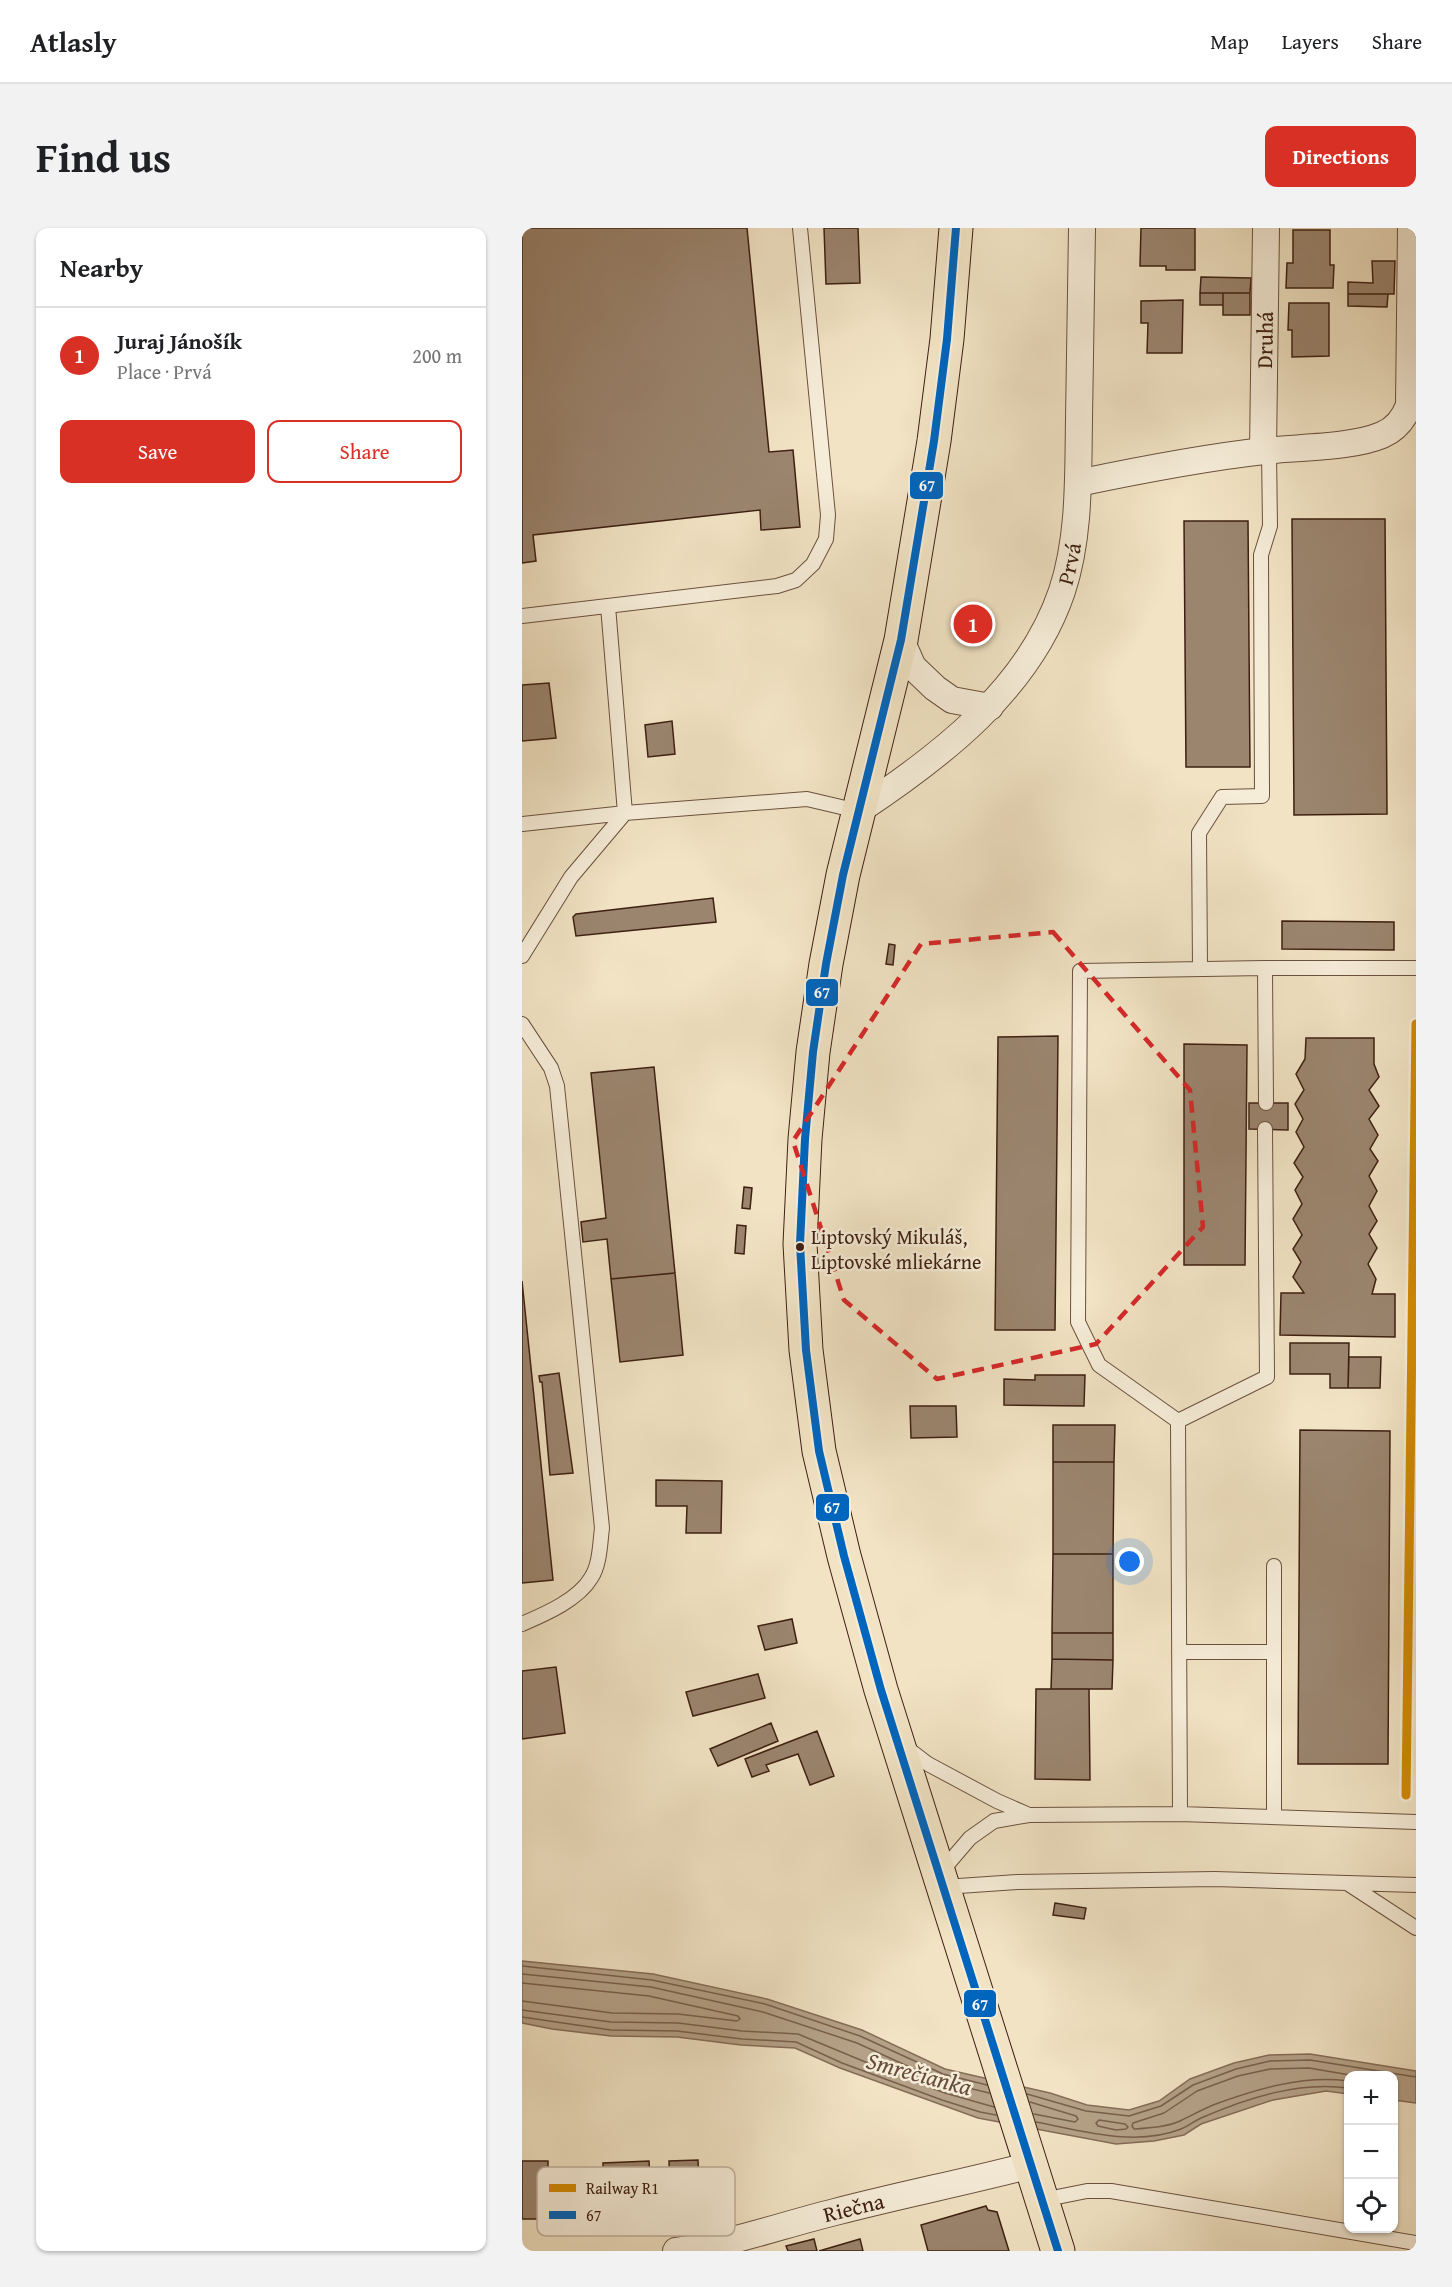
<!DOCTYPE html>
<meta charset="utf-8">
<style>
:root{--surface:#fff;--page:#f2f2f2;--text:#202124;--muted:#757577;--line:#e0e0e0;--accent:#d93025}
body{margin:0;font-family:"Gentium Book Plus",serif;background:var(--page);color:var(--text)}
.controls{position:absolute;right:18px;bottom:18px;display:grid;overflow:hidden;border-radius:12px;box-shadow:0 2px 4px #0004}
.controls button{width:54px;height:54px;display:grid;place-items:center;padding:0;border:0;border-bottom:2px solid var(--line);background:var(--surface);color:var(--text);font:30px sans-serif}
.you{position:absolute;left:608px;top:1334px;width:21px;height:21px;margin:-15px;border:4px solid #fff;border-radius:50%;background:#1a73e8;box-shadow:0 0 0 9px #1a73e833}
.badge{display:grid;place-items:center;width:39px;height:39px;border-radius:50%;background:var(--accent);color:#fff;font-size:20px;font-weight:700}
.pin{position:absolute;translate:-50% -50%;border:3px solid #fff;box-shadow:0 2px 6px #0006}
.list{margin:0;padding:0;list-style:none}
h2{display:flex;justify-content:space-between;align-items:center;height:78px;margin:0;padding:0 24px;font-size:26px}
h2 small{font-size:20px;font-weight:400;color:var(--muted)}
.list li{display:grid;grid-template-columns:39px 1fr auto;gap:18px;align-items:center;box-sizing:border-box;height:96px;padding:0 24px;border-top:2px solid var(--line)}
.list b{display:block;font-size:22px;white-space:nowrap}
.list p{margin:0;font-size:20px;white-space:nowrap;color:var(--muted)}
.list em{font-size:20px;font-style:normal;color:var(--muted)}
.actions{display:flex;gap:12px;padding:18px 24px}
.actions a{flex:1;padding:14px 0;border:2px solid var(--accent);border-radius:12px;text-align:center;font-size:21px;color:var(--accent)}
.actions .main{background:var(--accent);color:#fff}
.icon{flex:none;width:33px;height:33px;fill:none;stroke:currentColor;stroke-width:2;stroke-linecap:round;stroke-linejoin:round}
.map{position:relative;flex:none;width:894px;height:2023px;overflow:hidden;border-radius:12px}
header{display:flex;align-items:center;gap:36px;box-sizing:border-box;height:84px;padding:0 30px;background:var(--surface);border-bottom:2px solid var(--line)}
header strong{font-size:28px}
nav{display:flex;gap:33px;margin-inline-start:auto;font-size:21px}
.intro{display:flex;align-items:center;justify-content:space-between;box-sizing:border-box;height:144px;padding:0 36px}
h1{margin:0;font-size:42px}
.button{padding:15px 27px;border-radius:12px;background:var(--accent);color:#fff;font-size:21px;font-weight:700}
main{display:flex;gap:36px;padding:0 36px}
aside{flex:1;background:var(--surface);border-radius:12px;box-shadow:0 2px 4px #0004}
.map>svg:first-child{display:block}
.water{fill:#b4a187;stroke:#856d58;stroke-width:1.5}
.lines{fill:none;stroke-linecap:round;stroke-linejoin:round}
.shore{stroke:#79604c;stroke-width:1.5}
.building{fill:#9b856f;stroke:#3e2012;stroke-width:1.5}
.lane-casing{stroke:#6b513e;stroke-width:16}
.street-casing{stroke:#6b513e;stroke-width:28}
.primary-casing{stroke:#3e2012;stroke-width:35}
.lane{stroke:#f6edd9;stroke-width:14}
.street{stroke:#f6edd9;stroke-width:26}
.primary{stroke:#f1e3c4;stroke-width:33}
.bus-1-casing{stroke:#f6edd9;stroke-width:12}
.bus-1{stroke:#0065bd;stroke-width:8}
.rail-1-casing{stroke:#f6edd9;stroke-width:14}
.rail-1{stroke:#d28b04;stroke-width:9}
.marked{fill:none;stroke:#d62828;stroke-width:4.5;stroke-dasharray:12 8;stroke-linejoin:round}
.bus-dot{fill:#3e2012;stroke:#f6edd9;stroke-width:2}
.labels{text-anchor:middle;stroke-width:5;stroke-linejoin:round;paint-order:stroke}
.bus-label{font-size:20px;fill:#3e2012;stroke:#f6edd9;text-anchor:start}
.street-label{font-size:22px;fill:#3e2012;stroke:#f6edd9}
.water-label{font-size:24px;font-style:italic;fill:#674d3b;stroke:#f6edd9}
.key{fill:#f6edd9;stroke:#bfb09d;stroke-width:1.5}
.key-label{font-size:16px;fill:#3e2012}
.line-badge{stroke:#f6edd9;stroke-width:2}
.badge-label{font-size:16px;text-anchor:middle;font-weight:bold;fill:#fff}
</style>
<header>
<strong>Atlasly</strong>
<nav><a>Map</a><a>Layers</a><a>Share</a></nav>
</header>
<div class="intro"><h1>Find us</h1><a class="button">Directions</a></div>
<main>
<aside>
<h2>Nearby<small></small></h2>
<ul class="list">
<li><span class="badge">1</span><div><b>Juraj Jánošík</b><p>Place · Prvá</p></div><em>200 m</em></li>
</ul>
<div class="actions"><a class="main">Save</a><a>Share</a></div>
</aside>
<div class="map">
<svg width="894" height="2023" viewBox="0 0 894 2023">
<rect width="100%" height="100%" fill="#f1e3c4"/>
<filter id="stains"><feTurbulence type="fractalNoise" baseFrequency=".00333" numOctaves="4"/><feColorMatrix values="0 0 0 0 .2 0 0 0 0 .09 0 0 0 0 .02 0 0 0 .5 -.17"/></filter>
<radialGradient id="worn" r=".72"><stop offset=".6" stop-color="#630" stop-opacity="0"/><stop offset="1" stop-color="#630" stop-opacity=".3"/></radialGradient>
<path class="water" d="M0,1733L131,1746L245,1771L340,1802L423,1841L528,1865L565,1877L607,1882L637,1873L668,1851L712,1835L747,1827L788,1826L894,1843V1875L872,1872V1848H826V1866L804,1863L751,1872L679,1896L662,1907L632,1913L594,1916L456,1890L318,1840L273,1820L219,1817L155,1809L89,1808L30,1801L0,1795Z"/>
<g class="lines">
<path class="shore" d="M0,1738L130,1752L243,1776L338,1808L421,1846L465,1857
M0,1746L129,1759L241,1784L335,1815L418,1853L467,1865
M0,1755L127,1768L216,1788L218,1791L215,1793L156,1786L90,1785L0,1773
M0,1782L89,1794L156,1795L220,1803L276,1806L365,1843L423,1865L472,1879
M0,1789L89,1802L155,1803L220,1811L274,1814L320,1835L420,1872L458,1884L474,1887
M826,1853C781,1847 734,1861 691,1877C679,1882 669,1888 658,1893C645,1899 627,1900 612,1901L610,1898L611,1895L642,1885L675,1863L716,1848L748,1841L787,1840L834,1848
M505,1866L564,1883L607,1888L639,1878L671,1857L714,1841L748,1833L788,1832L894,1849
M508,1874L554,1888L556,1891L553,1894L512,1886
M577,1892L603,1896L606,1899L604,1901L594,1902L576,1898L574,1895Z
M514,1894C561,1903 613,1919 659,1901C667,1898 672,1893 679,1890C725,1870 777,1853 826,1860"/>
</g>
<path class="building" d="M0,0H225L247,224L271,222L278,299L239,302L238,282L11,307L14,333L0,335Z
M302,0H336L338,55L304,56Z
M619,0H673V42H644V38H618Z
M771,2H808V37H812L811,60H764L765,35H771Z
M850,33H873L872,66H826V54L851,55Z
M679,49L729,50L728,65H678Z
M678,65H701V77H678Z
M701,65H728V87H701Z
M826,66H866L865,79L826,78Z
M661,72L660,125H625L626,95H619V73Z
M767,75H807V128L770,129V102H766Z
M770,291H863L865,586L772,587Z
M662,293H726L728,539H664Z
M27,455L34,510L0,513V457Z
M150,493L153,526L126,529L123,497Z
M191,670L194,694L54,708L51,689L54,686Z
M760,693L872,694V722L760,721Z
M367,716L373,717L371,737L364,736Z
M536,808L533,1102H473L476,809Z
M784,810H852V836L857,849L847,862L857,878L847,891L856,907L848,921L856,933L847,948L855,963L847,978L855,993L847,1006L855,1020L846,1036L854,1051L850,1066H873V1109L758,1107L759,1065H782L771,1049L779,1034L771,1021L780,1007L771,991L780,976L773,962L781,949L772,935L782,919L774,904L781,891L773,876L782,862L774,846L783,831Z
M662,816L725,817L723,1037H662Z
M132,839L153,1045L89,1051L85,1011L61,1014L59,994L84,990L69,845Z
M727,875H766V902L727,901Z
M222,959L230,960L228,981L220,980Z
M215,997L224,998L222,1026L213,1025Z
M153,1045L161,1127L98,1134L89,1051Z
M0,1053L31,1352L0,1355Z
M768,1115H827L826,1160H808V1146H768Z
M827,1129H859L858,1160H826Z
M37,1145L51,1245L28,1247L20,1154H18L17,1148Z
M513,1147H563L562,1178L482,1177V1151L513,1152Z
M388,1178H434L435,1209L389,1210Z
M531,1197H593L592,1234H531Z
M778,1202L868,1203L866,1536H776Z
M531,1234H592L591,1326H531Z
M134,1252L200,1253L199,1305H164L165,1278H134Z
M531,1326H591V1405H530Z
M270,1391L275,1415L243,1422L236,1398Z
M530,1405H591V1432L530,1431Z
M530,1431L591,1432L590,1461H529Z
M34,1439L43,1505L0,1511V1443Z
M236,1446L243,1470L171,1488L164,1464Z
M514,1461H567L568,1552L513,1551Z
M249,1495L256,1513L196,1538L188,1521Z
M295,1503L312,1548L288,1557L276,1526L244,1537L247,1543L230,1549L223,1531Z
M533,1675L564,1680L562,1691L531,1687Z
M176,1932L178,1983L149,1984L147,1933Z
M0,1933H26V1991H0Z
M127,1933L130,1986L81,1988V1935Z
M464,1978L466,1982L475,1984L487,2023H406L399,1997Z
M292,2011L295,2023H266L264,2018Z
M338,2011L341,2023H297Z"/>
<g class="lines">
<g class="lane-casing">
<path id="lane" d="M0,388L255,358L274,352L291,336L304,311L306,287L278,0
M0,596L103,585L285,571L336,583
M0,728L49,649L103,585L86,378
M743,740H894
M678,741L677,605L700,569L740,568L739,327L748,298L747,223
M0,796L29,840L35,858L80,1300C78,1315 78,1337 69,1350C56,1372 23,1386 0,1396
M656,1193L577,1137L556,1094L558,743L743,740L744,875
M657,1424H752
M385,1520L406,1536L475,1573L507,1587L658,1586L894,1594
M658,1586L656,1193L745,1149L743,901
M752,1589V1338
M418,1645L448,1610L472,1593L507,1587
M828,1657L894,1700
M422,1659L495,1654L693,1651L894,1657
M520,1972L565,1963H589L894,2015"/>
</g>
<g class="street-casing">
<g id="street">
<path id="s1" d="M741,223L744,0"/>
<path d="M556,255C618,242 679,230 742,223C777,219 829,220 860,207C874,201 882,191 887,177L889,0"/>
<path d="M379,412L391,439L413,460L430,472L468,479"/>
<path id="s2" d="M336,583C419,528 507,461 540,363C558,309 556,248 557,191C558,128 559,64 560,0"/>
<path id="s3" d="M154,2023C209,2016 260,1997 313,1984C378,1967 444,1954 509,1937"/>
</g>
</g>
<g class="primary-casing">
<path id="primary" d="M434,0L425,111L412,213L379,412L321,647L304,736L291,824L283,911L278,1016L284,1122L297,1223L322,1328L359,1462L536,2023"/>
</g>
<use href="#lane" class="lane"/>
<use href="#street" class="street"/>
<use href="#primary" class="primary"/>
<g class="bus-1-casing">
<path id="bus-1" d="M434,0L425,111L412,213L379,412L321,647L304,736L291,824L283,911L278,1016L284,1122L297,1223L322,1328L359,1462L536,2023"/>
</g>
<use href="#bus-1" class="bus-1"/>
<g class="rail-1-casing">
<path id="rail-1" d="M884,1567L894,796"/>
</g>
<use href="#rail-1" class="rail-1"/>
</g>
<path class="marked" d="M531,704L668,862L681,999L574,1116L415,1151L322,1072L271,913L399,716Z"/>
<circle class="bus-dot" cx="278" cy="1019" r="5"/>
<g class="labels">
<g class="bus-label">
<text x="289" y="1016">Liptovský Mikuláš,<tspan x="289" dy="25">Liptovské mliekárne</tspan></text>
</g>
<g class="street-label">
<text dy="8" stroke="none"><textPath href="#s1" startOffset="111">Druhá</textPath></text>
<text dy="8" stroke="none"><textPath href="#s2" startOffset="334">Prvá</textPath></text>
<text dy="8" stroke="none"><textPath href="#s3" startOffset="183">Riečna</textPath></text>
</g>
<g class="water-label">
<text transform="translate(397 1846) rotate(15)" y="8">Smrečianka</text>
</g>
</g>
<rect x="15" y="1939" width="198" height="69" rx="9" class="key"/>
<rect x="27" y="1956" width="27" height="8" fill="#d28b04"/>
<rect x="27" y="1983" width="27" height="8" fill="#0065bd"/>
<g class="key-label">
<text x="64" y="1966">Railway R1</text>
<text x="64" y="1993">67</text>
</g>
<g class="line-badge">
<rect x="387" y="243" width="35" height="29" rx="6" fill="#0065bd"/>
<rect x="283" y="750" width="34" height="29" rx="6" fill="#0065bd"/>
<rect x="293" y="1265" width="35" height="29" rx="6" fill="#0065bd"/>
<rect x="441" y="1761" width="34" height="29" rx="6" fill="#0065bd"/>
</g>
<g class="badge-label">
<text x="405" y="263">67</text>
<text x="300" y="770">67</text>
<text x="310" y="1285">67</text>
<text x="458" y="1782">67</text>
</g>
<rect width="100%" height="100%" filter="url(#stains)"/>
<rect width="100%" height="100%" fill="url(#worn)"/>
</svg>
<div class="controls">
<button>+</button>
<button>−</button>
<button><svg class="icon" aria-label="locate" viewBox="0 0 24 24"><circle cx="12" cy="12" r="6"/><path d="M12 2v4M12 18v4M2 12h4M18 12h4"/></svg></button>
</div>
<div class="you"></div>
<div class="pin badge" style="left:451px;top:396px">1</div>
</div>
</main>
